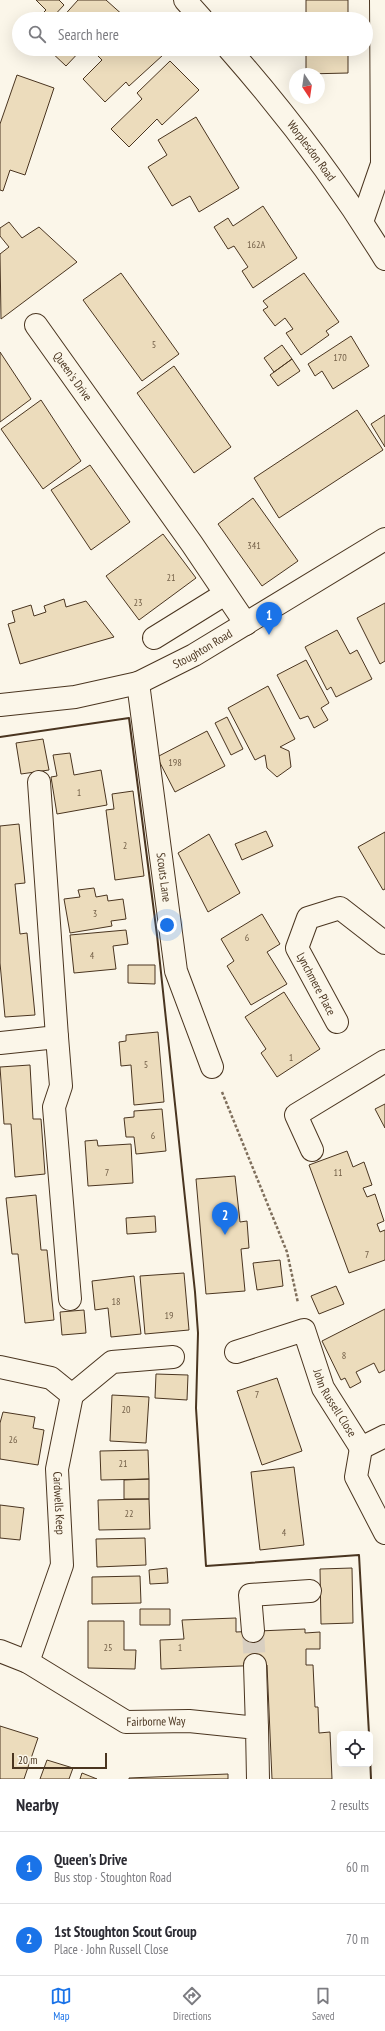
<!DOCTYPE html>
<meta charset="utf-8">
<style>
:root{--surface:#fff;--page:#f7f7f7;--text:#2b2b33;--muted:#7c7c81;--line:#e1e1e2;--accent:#1a73e8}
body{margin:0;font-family:"PT Sans Narrow",sans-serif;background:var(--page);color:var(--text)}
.controls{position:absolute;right:12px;bottom:12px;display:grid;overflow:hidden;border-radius:6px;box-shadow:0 4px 16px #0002}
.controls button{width:36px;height:36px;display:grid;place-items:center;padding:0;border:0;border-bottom:1px solid var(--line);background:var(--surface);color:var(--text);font:20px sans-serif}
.compass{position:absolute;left:289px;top:68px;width:36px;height:36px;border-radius:50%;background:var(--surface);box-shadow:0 4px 16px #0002;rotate:167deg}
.scale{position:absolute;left:12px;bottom:10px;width:95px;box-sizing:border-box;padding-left:4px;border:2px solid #4a3520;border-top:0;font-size:11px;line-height:14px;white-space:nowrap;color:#4a3520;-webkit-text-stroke:3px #fbf6e9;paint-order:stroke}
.you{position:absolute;left:167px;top:925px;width:14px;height:14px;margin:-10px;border:3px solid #fff;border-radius:50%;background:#1a73e8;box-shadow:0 0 0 6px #1a73e833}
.badge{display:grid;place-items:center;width:26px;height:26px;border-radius:50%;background:var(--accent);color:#fff;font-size:13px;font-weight:700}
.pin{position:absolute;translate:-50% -33px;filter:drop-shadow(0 1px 2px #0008)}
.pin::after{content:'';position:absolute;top:21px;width:14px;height:12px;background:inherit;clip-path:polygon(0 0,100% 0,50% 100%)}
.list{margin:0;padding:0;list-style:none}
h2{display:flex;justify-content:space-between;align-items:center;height:52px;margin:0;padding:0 16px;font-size:17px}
h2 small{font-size:13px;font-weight:400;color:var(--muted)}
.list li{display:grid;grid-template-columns:26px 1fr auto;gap:12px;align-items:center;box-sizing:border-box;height:72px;padding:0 16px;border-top:1px solid var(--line)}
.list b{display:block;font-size:15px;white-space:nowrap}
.list p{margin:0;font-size:13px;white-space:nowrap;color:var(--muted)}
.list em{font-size:13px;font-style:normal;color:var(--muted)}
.icon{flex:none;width:22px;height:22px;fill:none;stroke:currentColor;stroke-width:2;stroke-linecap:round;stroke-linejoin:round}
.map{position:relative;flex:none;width:385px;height:1779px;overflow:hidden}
.search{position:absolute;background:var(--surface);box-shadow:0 4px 16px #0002;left:12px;right:12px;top:12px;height:44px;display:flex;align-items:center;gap:10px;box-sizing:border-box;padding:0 14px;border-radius:22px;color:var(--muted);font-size:15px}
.sheet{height:196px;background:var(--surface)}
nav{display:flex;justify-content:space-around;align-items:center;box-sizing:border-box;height:56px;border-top:1px solid var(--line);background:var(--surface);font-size:11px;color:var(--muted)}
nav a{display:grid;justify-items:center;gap:2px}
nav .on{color:var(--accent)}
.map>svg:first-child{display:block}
.building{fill:#ecdcbc;stroke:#4a3520}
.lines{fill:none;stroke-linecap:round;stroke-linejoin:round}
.minor-tunnel{stroke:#d8cfc1;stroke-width:22;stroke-dasharray:22 11;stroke-linecap:butt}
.minor-casing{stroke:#4a3520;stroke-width:24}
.major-casing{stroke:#4a3520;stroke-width:24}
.path{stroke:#7f6f5c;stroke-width:2.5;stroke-dasharray:3 2;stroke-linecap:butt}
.minor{stroke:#fbf6e9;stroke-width:22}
.major{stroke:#fbf6e9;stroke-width:22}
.wall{stroke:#4a3520;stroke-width:2}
.labels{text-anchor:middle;stroke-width:3;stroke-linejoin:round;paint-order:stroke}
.number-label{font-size:10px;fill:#725f47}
.street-label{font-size:12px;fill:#4a3520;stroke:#fbf6e9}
</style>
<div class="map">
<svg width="385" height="1779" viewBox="0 0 385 1779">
<rect width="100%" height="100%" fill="#fbf6e9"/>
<path class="building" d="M36,0H59L64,5L51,19H37L46,10Z
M78,0H106L125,17L123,19H61Z
M306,0H348V19H306Z
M48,49H82L66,66Z
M103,49H157L163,55L129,86L126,82L105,102L83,79L102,60L97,55Z
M306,49H348V73L306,74Z
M170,61L199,90L162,125L157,119L129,147L111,129L142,99L137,93Z
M17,75L54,88L25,175L10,170L3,191L0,190V124Z
M196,117L239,188L199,212L190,196L172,206L148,167L167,155L158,140Z
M263,206L297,258L253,288L242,271L248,267L234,246L228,249L214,227L228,218L233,226Z
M9,222L22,238L39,227L77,262L1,319L0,254L9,247L0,236V228Z
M121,273L179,354L142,381L83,300Z
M304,273L339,322L326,331L329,335L301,355L286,333L293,329L285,318L275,326L263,310L268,307L263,301Z
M351,336L369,366L333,389L322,371L315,376L308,364Z
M282,345L292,359L274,372L264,358Z
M0,352L31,399L0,422Z
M292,359L300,371L278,386L270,375Z
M174,366L231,447L194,473L137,393Z
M41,400L81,461L43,489L1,429Z
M357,410L383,450L279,518L254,478Z
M385,415V447L371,424Z
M90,465L130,522L91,550L51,490Z
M253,498L298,561L262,586L218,524Z
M163,534L196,578L139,620L106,576Z
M64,599L66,607L86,601L114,637L20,664L8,624L15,622L12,611L31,605L34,616L46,612L44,606Z
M385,603V661L380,664L357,618Z
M337,630L350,654L357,650L372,679L336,697L331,687L327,690L305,647Z
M306,660L329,703L321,708L328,720L314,728L308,716L300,719L277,675Z
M268,686L295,739L280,747L289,751L291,767L277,777L267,768L265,755L255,760L228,708Z
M227,717L243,749L231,755L215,723Z
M207,731L225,766L175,792L157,757Z
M43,739L49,770L21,774L16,743Z
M70,753L74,775L101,770L107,805L57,814L51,777L57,776L53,755Z
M133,791L144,876L115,880L106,810L114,809L112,794Z
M19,824L25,883L15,884L20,934L27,933L35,1015L5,1017L0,963V826Z
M266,831L273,846L242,860L235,844Z
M385,832V889L383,890L358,847Z
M209,834L240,893L208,912L178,853Z
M94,888L96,897L107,895L108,901L123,899L126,919L111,921L112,926L70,933L64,899L80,897L78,890Z
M262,914L280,944L267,952L287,984L251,1005L227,966L234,961L221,939Z
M126,930L128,944L113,946L116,969L74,973L70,935Z
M128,965H155V984L128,983Z
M284,992L320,1049L277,1077L261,1053L266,1049L245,1017Z
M158,1032L164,1102L134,1105L131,1065L121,1066L119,1042L126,1041V1035Z
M30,1065L33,1119H41L45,1174L15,1177L11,1124H4L0,1067Z
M385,1104V1128L375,1109Z
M162,1109L166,1151L136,1154L134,1137H126L124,1118L134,1117V1111Z
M97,1140L98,1146L131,1144L133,1183L88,1186L85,1141Z
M347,1151L353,1167L364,1162L372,1185L363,1188L367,1197L375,1194L384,1221L377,1224L380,1232L385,1230V1260L349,1273L309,1165Z
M235,1176L240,1222L247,1221L249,1248L241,1249L245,1291L206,1294L196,1179Z
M36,1195L41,1250H47L54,1320L25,1323L18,1254H12L6,1198Z
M155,1216L156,1232L127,1234L126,1218Z
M280,1260L283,1286L257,1290L253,1263Z
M184,1273L189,1330L145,1334L140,1276Z
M134,1276L141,1334L111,1337L108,1308L95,1310L92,1281Z
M336,1286L344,1304L319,1314L311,1296Z
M385,1309V1370L379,1373L374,1363L356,1372L361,1382L350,1388L345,1378L341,1380L322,1341Z
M84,1310L86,1333L62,1335L60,1312Z
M156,1374L188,1375L187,1400L155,1398Z
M277,1378L302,1451L262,1465L237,1391Z
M112,1395L149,1397L146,1443L110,1441Z
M3,1412L35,1417L33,1428L44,1430L38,1465L0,1459V1423Z
M148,1450L149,1479L101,1480L100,1451Z
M294,1467L304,1545L260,1550L251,1472Z
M149,1479V1499H124V1480Z
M149,1499L150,1529L99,1530L98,1500Z
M0,1505L24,1508L20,1540L0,1538Z
M145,1538L146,1565L97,1567L96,1539Z
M167,1568L168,1583L150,1584L149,1570Z
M352,1568L353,1623L321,1624L320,1569Z
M140,1576L141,1603L92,1604V1577Z
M140,1609H170V1625H140Z
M236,1618V1632L305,1629V1633L320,1632V1649H306V1665H313L315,1707H318L319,1733L330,1732L332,1779H272L267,1665L161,1669L160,1640L184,1639L182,1620Z
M88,1621H124V1650H136L135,1669L88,1668Z
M0,1726L38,1738L24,1779H0Z
M47,1760L73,1768L69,1779H40Z
M82,1773L97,1779H80Z
M228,1774V1779H129V1778Z"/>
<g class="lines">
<path class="minor-tunnel" d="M253,1631L255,1665"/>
<g class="minor-casing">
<g id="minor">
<path d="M362,222L382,164L381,0"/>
<path id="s1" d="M36,325L192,544L246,624"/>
<path d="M154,638L225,594"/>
<path id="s2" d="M138,683L176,971L212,1067"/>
<path id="s3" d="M0,705L75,697L138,683L194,655L385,539"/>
<path d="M337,1022L297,948L308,918L340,908L385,943"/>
<path d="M57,1037L61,1086L54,1107L70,1299"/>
<path d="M0,1043L57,1037L39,782"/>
<path d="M312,1150L296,1115L385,1061"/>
<path id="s4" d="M236,1352L304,1330L323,1388L361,1448L385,1436"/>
<path id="s5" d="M0,1367L51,1378L72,1395L57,1469L62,1565L28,1662"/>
<path d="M72,1395L112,1362L173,1357"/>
<path d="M361,1448L356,1477L385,1533"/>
<path d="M253,1631L250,1595L310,1591"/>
<path id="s6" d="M0,1651L28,1662L126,1722L189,1721L257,1728L258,1779"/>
<path d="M255,1665L257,1728"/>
</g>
</g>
<g class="major-casing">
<g id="major">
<path d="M185,0L202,19"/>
<path id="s7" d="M229,49C287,115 339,184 385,259"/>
</g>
</g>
<path class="path" d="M222,1092L287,1252L298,1303"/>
<use href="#minor" class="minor"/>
<use href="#major" class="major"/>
<path class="wall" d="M0,737L129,718L157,935L195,1292L198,1333L196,1408L206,1566L359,1555L369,1734
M370,1756L371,1779"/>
</g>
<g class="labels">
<g class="number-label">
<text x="256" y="248">162A</text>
<text x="154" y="348">5</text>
<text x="340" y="361">170</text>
<text x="254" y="549">341</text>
<text x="171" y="581">21</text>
<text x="138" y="606">23</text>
<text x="175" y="766">198</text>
<text x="79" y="796">1</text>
<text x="125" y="849">2</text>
<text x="95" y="917">3</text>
<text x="247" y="941">6</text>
<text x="92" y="959">4</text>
<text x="291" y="1061">1</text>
<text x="146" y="1068">5</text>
<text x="153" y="1139">6</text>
<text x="107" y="1176">7</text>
<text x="338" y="1176">11</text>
<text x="367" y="1258">7</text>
<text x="116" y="1305">18</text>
<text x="169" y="1319">19</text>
<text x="344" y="1359">8</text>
<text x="257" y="1398">7</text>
<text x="126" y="1413">20</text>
<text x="13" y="1443">26</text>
<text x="123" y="1467">21</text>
<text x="129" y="1517">22</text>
<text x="284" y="1536">4</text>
<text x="108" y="1651">25</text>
<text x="180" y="1651">1</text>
</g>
<g class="street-label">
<text dy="4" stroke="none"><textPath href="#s7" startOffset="131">Worplesdon Road</textPath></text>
<text dy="4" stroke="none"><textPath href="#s1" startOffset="63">Queen's Drive</textPath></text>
<text dy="4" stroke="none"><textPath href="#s3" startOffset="213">Stoughton Road</textPath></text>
<text dy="4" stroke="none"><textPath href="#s2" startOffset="196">Scouts Lane</textPath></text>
<text transform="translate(316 984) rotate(62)" y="4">Lynchmere Place</text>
<text dy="4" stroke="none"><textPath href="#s4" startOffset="151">John Russell Close</textPath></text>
<text dy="4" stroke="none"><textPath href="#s5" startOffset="189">Cardwells Keep</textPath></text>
<text dy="4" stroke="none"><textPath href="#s6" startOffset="175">Fairborne Way</textPath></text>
</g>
</g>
</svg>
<div class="controls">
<button><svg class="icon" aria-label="locate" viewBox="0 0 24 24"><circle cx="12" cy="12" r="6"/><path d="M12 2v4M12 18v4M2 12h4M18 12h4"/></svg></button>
</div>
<svg class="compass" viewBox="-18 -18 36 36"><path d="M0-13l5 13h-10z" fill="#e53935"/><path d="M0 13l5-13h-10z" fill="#7c7c81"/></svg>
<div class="scale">20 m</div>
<div class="you"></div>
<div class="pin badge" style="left:269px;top:635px">1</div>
<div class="pin badge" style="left:225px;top:1235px">2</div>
<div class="search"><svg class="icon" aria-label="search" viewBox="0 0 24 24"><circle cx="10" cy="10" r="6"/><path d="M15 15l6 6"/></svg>Search here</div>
</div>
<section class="sheet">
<h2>Nearby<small>2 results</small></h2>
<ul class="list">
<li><span class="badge">1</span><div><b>Queen's Drive</b><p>Bus stop · Stoughton Road</p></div><em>60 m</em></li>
<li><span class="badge">2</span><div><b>1st Stoughton Scout Group</b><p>Place · John Russell Close</p></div><em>70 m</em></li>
</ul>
</section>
<nav>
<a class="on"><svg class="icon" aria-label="map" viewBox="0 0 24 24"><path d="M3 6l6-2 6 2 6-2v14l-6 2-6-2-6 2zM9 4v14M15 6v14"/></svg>Map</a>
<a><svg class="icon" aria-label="directions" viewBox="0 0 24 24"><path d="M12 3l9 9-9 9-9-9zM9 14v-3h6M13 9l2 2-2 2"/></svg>Directions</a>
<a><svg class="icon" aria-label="saved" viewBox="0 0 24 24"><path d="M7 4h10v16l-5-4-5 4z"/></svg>Saved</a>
</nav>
